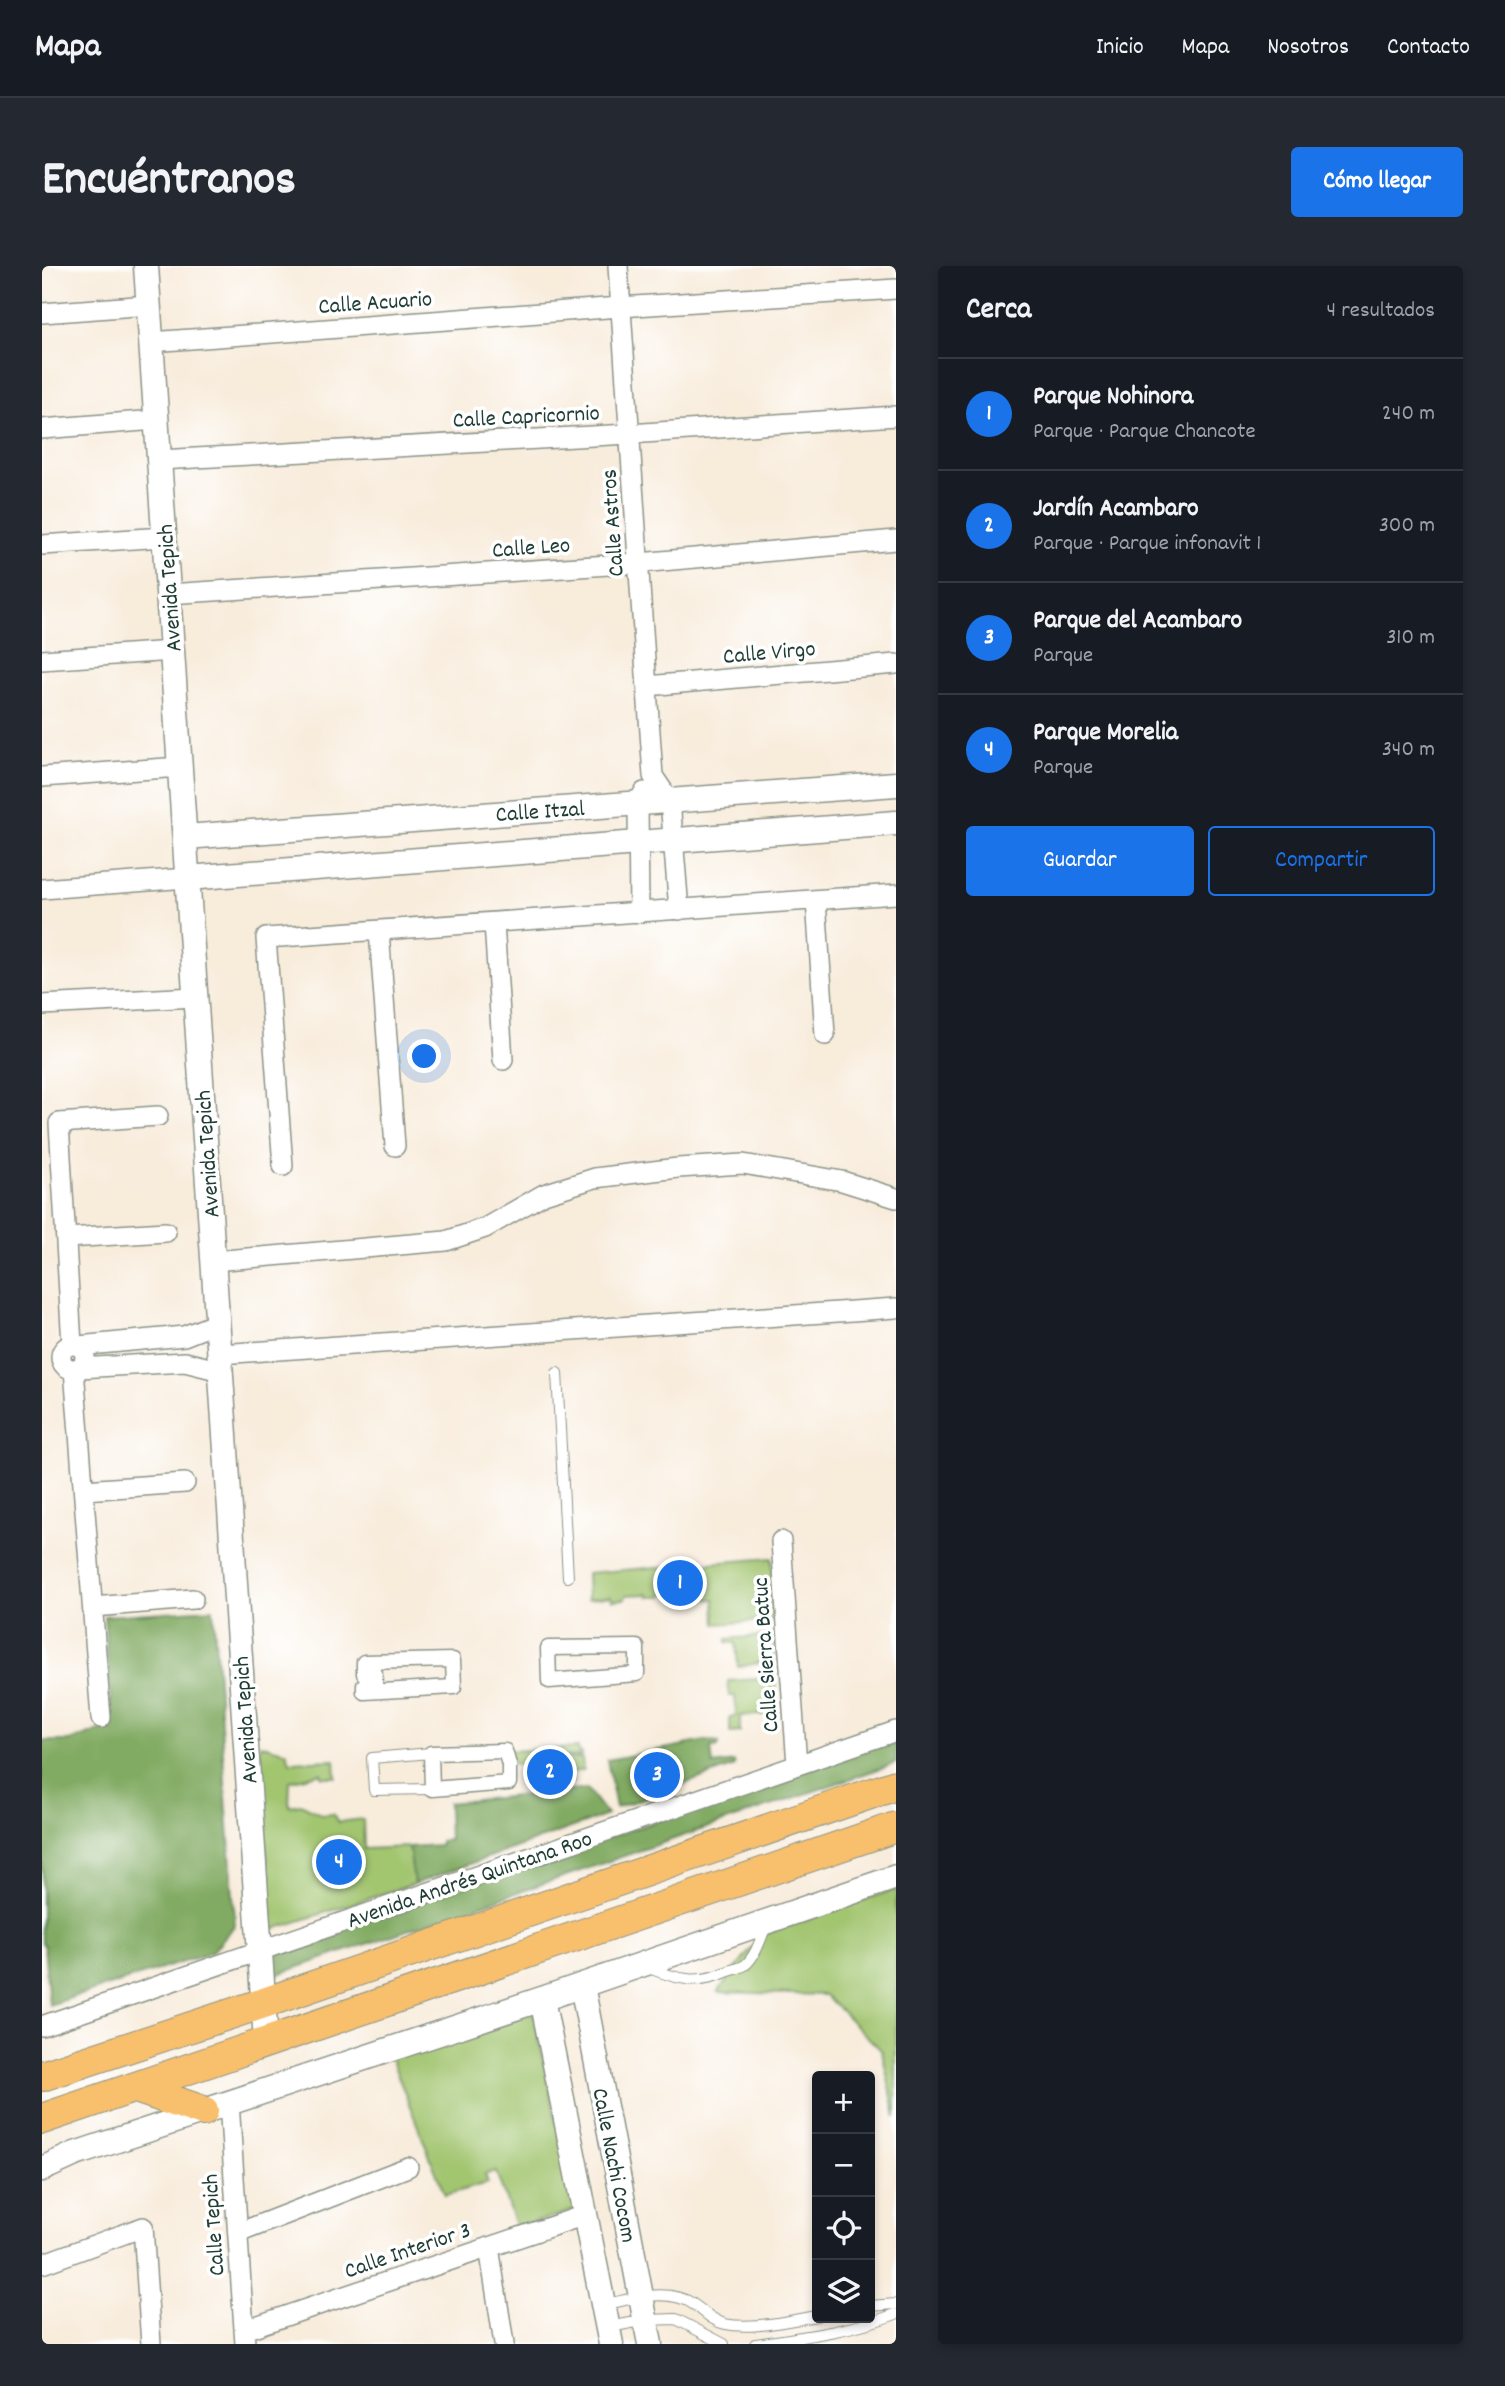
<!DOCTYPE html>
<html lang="es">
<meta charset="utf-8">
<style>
:root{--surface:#171b24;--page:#242831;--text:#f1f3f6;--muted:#9ea1a6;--line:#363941;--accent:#1a73e8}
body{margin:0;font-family:Dekko,sans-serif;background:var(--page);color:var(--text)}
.controls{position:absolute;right:21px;bottom:21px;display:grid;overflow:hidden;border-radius:7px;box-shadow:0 4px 10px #0003}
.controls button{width:63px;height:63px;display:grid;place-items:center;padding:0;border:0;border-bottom:2px solid var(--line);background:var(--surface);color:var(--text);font:35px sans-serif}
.you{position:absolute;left:383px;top:791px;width:24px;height:24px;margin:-18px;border:5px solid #fff;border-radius:50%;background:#1a73e8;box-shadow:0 0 0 10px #1a73e833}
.badge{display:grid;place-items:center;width:46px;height:46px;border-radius:50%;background:var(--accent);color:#fff;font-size:23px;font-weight:700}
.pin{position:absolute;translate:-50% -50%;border:4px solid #fff;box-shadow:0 2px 7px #0006}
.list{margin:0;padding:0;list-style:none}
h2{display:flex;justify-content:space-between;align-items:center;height:91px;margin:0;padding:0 28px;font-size:30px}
h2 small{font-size:23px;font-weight:400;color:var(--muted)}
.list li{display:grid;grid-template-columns:46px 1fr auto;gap:21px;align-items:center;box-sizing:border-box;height:112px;padding:0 28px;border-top:2px solid var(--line)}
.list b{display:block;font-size:26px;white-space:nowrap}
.list p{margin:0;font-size:23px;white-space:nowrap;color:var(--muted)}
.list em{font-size:23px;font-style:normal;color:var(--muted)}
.actions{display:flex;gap:14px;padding:21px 28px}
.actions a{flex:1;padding:16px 0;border:2px solid var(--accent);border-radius:7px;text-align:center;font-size:24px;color:var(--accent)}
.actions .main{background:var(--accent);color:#fff}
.icon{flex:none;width:38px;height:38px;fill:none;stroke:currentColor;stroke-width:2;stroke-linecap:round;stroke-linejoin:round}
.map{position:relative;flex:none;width:854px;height:2078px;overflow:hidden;border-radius:7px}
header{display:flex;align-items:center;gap:42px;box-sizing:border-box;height:98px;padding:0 35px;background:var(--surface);border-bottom:2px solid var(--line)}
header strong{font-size:33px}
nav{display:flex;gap:38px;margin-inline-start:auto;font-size:24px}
.intro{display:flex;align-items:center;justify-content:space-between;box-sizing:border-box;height:168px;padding:0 42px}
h1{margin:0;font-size:49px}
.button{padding:18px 32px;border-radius:7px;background:var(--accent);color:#fff;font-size:24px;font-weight:700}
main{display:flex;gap:42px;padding:0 42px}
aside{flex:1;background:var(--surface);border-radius:7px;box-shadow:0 4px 10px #0003}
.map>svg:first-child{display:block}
.green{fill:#a2c56f;stroke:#608152;stroke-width:2}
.forest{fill:#81aa62;stroke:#50744b;stroke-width:2}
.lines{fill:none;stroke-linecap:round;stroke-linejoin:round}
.service-casing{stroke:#8c9488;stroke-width:12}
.pedestrian-casing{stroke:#8c9488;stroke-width:17}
.minor-casing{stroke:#8c9488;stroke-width:22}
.tertiary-casing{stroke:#8c9488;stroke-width:27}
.primary-casing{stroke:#8c9488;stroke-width:32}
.service{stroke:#fff;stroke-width:10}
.pedestrian{stroke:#fff;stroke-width:14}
.minor{stroke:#fff;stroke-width:19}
.tertiary{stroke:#fff;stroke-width:24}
.primary{stroke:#f8bf6c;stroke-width:30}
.labels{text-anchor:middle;stroke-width:7;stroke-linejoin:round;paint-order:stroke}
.street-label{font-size:23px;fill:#1f3d34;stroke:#fff}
</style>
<header>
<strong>Mapa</strong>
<nav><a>Inicio</a><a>Mapa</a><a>Nosotros</a><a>Contacto</a></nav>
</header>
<div class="intro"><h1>Encuéntranos</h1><a class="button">Cómo llegar</a></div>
<main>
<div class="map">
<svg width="854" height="2078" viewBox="0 0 854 2078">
<rect width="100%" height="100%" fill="#fff"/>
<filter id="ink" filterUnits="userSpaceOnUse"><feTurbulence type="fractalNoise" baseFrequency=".0143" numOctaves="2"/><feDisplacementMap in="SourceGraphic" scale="14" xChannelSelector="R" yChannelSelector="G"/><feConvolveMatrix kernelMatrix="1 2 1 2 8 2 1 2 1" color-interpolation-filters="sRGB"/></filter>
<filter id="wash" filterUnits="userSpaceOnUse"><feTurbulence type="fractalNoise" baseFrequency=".00686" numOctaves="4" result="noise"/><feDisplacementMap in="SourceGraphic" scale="28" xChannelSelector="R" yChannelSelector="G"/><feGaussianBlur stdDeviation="1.57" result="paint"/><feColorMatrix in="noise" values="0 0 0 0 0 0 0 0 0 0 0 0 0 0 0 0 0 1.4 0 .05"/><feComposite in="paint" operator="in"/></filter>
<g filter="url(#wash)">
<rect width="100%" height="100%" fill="#f8ecdb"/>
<path class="green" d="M730,1292L733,1354L674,1358L673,1333L643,1334L642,1326L621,1328V1331H607L606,1328L584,1329L583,1333L570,1334L569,1330L546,1333L545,1307Z
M730,1369L732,1394L696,1401L694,1377H685V1373Z
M733,1412L734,1448L698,1450V1466L688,1467V1451L694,1450L693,1430H687L686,1415Z
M218,1478L245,1486L248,1496L293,1494L294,1511H280L279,1507L248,1515L247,1540L259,1538L280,1549L291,1548L296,1556L321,1553L322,1583L367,1581L372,1618L229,1664Z
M536,1482V1487H540V1490L520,1491V1496L522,1493L540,1492L541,1504L530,1506V1517L497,1519V1507H487V1499H495V1495H504L505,1497V1493L482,1494V1497L472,1499L463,1485Z
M854,1623V1851L840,1785L783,1729L676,1726L720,1669Z
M490,1740L533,1944L474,1962L454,1906L443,1908L446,1917L403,1929L347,1787Z"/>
<path class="forest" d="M171,1343L193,1659L169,1687L7,1739L2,1679L0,1678V1475H28L71,1460L62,1350Z
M854,1473V1497L231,1710L228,1687Z
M663,1475L677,1477L676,1482H669L671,1499L692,1496L693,1500L574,1542L565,1494Z
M545,1523L565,1549L372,1618L367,1581L398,1579V1575L407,1574L406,1537Z"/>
</g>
<g filter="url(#ink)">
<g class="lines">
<g class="service-casing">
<path id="service" d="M515,1107L526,1311
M389,1487L390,1523L332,1524L330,1492Z
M607,1702C637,1714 656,1719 687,1705C692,1703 699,1702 703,1699C714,1690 719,1672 724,1660
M561,2039C588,2033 626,2021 651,2038C662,2045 670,2055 683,2058C710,2064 748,2054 775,2050
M828,2040L854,2038
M568,2061L604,2054L634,2053L682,2078
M713,2078C760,2071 809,2065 854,2048"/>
</g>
<g class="pedestrian-casing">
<path id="pedestrian" d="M595,1381V1408L507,1415L506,1382Z
M411,1394L412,1421L322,1426V1419H333V1408H322V1396Z
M463,1485L467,1499V1517L390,1523L389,1487Z"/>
</g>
<g class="minor-casing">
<path id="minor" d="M576,0L611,510L628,535L637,644
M0,47L107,39
M109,76L578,41L854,23
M0,163L114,154
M117,194L587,168L854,150
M0,279L122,271
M126,328L597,297L854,274
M0,394L130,385
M605,420L854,398
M0,511L138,501
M0,623L145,612
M774,634L783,769
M597,647L596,537L602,526
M452,657L461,794
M337,665L353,880
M0,739L153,731
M241,900L224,672L854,628
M24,972L124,966
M171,995L404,975L443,962L502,928L553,912L636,902L701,898L800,915L854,932
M30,1079L17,857L116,850
M19 1091a12 12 0 1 1 24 0a12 12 0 1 1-24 0Z
M36,1080L142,1070L175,1057
M178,1088L854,1042
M37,1102L143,1096L179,1105
M32,1103L59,1452
M42,1224L143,1217
M739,1275L755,1499
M51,1341L151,1333
M0,1760L854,1465
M187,1836L203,2078
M196,1967L366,1901
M447,1981L462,2078
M0,1998L101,1961L109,2078
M202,2064L543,1949"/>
</g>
<g class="tertiary-casing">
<path id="tertiary" d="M104,0L224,1776
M143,571L854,518
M145,612L854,557
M540,1719L608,2078
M500,1733L569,2078
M0,1903L33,1888L500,1733L854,1611"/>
</g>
<g class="primary-casing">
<path id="primary" d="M0,1810L222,1737L854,1519
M94,1822L161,1845
M0,1853L854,1561"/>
</g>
<use href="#service" class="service"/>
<use href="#pedestrian" class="pedestrian"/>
<use href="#minor" class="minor"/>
<use href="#tertiary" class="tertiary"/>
<use href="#primary" class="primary"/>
</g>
</g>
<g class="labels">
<g class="street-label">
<text transform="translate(333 35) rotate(-4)" y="8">Calle Acuario</text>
<text transform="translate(484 149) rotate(-3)" y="8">Calle Capricornio</text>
<text transform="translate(569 257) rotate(-94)" y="8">Calle Astros</text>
<text transform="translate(489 280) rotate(-4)" y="8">Calle Leo</text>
<text transform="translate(126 322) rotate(-94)" y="8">Avenida Tepich</text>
<text transform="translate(727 385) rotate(-5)" y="8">Calle Virgo</text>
<text transform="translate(498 544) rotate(-4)" y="8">Calle Itzal</text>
<text transform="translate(164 888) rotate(-94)" y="8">Avenida Tepich</text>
<text transform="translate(722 1389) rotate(-94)" y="8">Calle Sierra Batuc</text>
<text transform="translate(202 1454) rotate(-94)" y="8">Avenida Tepich</text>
<text transform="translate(427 1612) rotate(-19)" y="8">Avenida Andrés Quintana Roo</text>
<text transform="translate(574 1899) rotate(79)" y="8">Calle Nachi Cocom</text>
<text transform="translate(170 1959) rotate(-94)" y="8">Calle Tepich</text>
<text transform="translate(365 1983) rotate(-19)" y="8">Calle Interior 3</text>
</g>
</g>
</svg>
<div class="controls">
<button>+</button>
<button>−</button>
<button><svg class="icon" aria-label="locate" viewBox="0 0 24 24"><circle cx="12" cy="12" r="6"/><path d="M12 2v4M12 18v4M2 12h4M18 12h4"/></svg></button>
<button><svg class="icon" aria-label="layers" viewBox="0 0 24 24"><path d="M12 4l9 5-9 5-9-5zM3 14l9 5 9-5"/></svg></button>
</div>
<div class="you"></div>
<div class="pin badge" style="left:638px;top:1317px">1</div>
<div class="pin badge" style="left:508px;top:1506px">2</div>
<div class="pin badge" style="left:615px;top:1509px">3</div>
<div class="pin badge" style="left:297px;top:1596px">4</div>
</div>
<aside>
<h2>Cerca<small>4 resultados</small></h2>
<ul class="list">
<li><span class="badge">1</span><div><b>Parque Nohinora</b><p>Parque · Parque Chancote</p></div><em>240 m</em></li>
<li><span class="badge">2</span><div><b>Jardín Acambaro</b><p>Parque · Parque infonavit 1</p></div><em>300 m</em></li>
<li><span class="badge">3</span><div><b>Parque del Acambaro</b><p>Parque</p></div><em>310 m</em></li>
<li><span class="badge">4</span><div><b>Parque Morelia</b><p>Parque</p></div><em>340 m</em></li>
</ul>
<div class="actions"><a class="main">Guardar</a><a>Compartir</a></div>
</aside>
</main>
